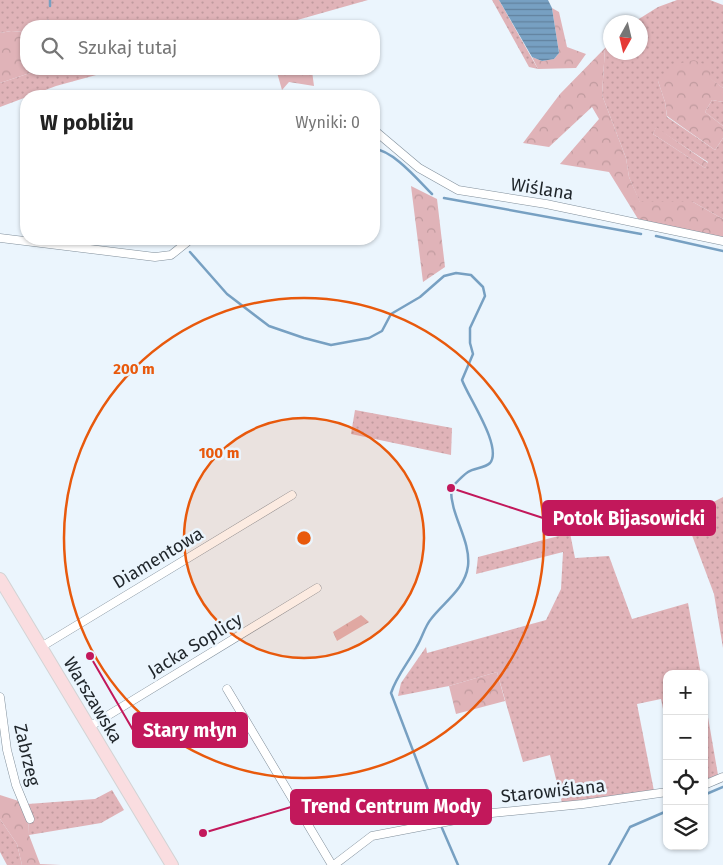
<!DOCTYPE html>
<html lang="pl">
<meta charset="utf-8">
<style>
:root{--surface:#fff;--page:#f6f6f6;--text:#222;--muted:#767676;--line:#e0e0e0}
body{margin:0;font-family:"Fira Sans",sans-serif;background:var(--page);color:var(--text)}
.controls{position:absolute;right:15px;bottom:15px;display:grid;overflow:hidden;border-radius:10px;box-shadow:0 1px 4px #0004}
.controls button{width:45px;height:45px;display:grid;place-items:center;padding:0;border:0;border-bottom:1px solid var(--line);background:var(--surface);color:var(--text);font:25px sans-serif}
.compass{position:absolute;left:603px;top:15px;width:45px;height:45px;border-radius:50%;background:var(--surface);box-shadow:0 1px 4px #0004;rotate:188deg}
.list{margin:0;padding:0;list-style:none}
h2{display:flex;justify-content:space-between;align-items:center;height:65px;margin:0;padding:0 20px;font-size:21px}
h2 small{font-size:16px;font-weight:400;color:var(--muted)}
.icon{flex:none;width:28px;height:28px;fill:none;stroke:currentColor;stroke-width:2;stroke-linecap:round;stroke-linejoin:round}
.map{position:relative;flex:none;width:723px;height:865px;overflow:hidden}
.search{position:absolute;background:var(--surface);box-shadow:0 1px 4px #0004;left:20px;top:20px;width:360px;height:55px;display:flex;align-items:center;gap:12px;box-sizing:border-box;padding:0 18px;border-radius:20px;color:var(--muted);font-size:19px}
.panel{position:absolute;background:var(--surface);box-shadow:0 1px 4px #0004;left:20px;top:90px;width:360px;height:155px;border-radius:20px}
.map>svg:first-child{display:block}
.green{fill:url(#green-dots);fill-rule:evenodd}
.forest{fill:url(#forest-crowns)}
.water{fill:url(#water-rules)}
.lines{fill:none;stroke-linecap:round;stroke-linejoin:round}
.stream{stroke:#77a0c2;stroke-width:2.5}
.minor-casing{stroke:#818f9b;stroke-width:9}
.primary-casing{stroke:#d2d3d4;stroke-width:14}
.minor{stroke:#fff;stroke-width:8}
.primary{stroke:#fadde0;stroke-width:12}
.ring{fill:none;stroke:#e8590c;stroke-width:2.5}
.labels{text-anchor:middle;stroke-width:5;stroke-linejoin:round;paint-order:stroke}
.street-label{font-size:18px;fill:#1f252a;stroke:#ebf5fd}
.centre{fill:#e8590c;stroke:#ebf5fd;stroke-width:2.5}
.ring-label{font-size:15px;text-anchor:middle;font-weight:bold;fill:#e8590c;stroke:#ebf5fd;stroke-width:5;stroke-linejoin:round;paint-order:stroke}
.leader{fill:none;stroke:#c2185b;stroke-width:2}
.callout-dot{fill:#c2185b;stroke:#ebf5fd;stroke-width:2}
.callout{fill:#c2185b;stroke:#c2185b;stroke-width:2}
.callout-label{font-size:19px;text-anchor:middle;font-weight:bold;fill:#fff}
</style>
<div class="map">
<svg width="723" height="865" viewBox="0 0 723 865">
<defs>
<pattern id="green-dots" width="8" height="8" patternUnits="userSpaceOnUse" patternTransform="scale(1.25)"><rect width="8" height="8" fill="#e0b3b8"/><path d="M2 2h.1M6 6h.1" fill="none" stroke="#c09a9e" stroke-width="1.8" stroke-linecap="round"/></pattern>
<pattern id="forest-crowns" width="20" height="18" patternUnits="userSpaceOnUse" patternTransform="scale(1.25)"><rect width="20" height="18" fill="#e0b3b8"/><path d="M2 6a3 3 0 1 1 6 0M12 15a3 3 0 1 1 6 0" fill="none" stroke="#c09a9e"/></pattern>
<pattern id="water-rules" width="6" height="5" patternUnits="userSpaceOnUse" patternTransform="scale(1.25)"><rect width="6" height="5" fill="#77a0c2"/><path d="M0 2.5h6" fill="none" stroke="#61829e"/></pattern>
</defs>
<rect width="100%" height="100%" fill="#ebf5fd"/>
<path class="green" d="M0,0H368L276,26H26V32L11,31L0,33Z
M492,0H499L538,69L529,67Z
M677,0H710L723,5V88L709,78L658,81L665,102L667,117L715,150L723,138V219L693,202L640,203L629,177L626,158L602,95L605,48L610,42V52H640V22H634L658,7ZM656,128L708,162L705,168L653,134Z
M42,69H118L56,86L0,107V83Z
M712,100L723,102V126L705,112Z
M355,410L452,428L451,455L351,434Z
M723,497V648L714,594L687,522L696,511Z
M570,533L575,558L609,556L632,619L688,603L701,674H667V729L661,699L637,704L654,791L562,803L550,755L523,762L497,672L449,686L398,696L401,683L426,647L427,653L546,620L561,589L563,552L476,574L478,557Z
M704,694L718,775L704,780Z
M112,790L124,810L101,823L29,835L28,804L95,799Z
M0,819L17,844L22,865H7L0,852Z"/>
<path class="forest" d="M552,8L559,12L567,47L586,54L576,68L538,69L532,57L542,61L554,59L559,53Z
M11,31L26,32V69H42L0,83V33Z
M605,48L602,95L626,158L629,177L640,202H693L723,219V238L638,219L609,172L560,164L599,119L592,107L549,147L523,143L560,94Z
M694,60L711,67L710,78L723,88V102L712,100L705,112L723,126V138L715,150L667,116L665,102L658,81L673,65Z
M276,69L312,71L314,86L289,82L282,90Z
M656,127L708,163L705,168L653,134Z
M411,186L437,199L445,267L423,282Z
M361,615L369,622L337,641L333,632Z
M497,672L505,701L456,714L449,686Z
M0,795L28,804L29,835L40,864L61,865H22L17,844L0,819Z"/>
<path class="water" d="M499,0H548L552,8L559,53L554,59L542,61L532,57Z"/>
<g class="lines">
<path class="stream" d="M50,0V6
M48,26V21
M64,92L65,96
M374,149C393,150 418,180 432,194
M444,198L641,234
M656,236L723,251
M173,239L178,241
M190,252L227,294L269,326L304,338L331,345L369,338L382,331L391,314L420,297L444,276L456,273L471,275L483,287L485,296L470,328V343L473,354L462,380C468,397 503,447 490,463C485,468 474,468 468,472C462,476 456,483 451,488C450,515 471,540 468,566C465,589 444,602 431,619C425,626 422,638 417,646C409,662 397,675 391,693L438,816
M704,795L723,787
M442,828L458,865
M609,865L630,827L667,811"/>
<g class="minor-casing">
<path id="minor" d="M374,130L419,168L458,190L546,204L723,241
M0,238L155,257L171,255L191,239
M41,647L292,495
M227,689L332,865
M0,697L7,750L16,785L30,819
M89,727L317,588
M704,785L723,777
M334,865L372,836L492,813L583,804L667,792"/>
</g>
<g class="primary-casing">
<path id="primary" d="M0,579L172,865"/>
</g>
<use href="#minor" class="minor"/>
<use href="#primary" class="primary"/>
</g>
<circle cx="304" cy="538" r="120" fill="#e8590c" fill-opacity=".12"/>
<g class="ring">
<circle cx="304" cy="538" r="120"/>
<circle cx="304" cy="538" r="240"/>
</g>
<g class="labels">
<g class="street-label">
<text transform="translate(542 189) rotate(9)" y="6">Wiślana</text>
<text transform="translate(158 558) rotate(-31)" y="6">Diamentowa</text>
<text transform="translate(195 645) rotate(-31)" y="6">Jacka Soplicy</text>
<text transform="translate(93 700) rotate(59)" y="6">Warszawska</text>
<text transform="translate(27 755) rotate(77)" y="6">Zabrzeg</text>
<text transform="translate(553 791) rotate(-6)" y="6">Starowiślana</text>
</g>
</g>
<circle cx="304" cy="538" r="8" class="centre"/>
<g class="ring-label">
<text x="134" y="374">200 m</text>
<text x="219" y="458">100 m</text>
</g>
<path class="leader" d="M451 488L543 518M90 656L133 730M203 833L291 807"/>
<g class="callout-dot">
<circle cx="451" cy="488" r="5"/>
<circle cx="90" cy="656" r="5"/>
<circle cx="203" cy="833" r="5"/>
</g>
<g class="callout">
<rect x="543" y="501" width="172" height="34" rx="5"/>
<rect x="133" y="713" width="114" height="34" rx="5"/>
<rect x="291" y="790" width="200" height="34" rx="5"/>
</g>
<g class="callout-label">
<text x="629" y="525">Potok Bijasowicki</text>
<text x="190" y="737">Stary młyn</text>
<text x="391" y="813">Trend Centrum Mody</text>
</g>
</svg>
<div class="controls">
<button>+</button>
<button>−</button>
<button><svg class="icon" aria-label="locate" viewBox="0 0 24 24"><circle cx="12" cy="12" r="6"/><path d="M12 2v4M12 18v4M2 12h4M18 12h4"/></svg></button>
<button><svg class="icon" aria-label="layers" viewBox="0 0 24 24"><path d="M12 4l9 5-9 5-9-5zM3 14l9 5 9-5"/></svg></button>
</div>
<svg class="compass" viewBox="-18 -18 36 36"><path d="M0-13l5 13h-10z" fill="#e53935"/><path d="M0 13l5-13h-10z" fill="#767676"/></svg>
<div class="search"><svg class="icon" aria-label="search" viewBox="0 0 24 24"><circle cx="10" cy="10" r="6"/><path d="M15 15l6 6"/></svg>Szukaj tutaj</div>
<section class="panel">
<h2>W pobliżu<small>Wyniki: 0</small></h2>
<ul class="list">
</ul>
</section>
</div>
